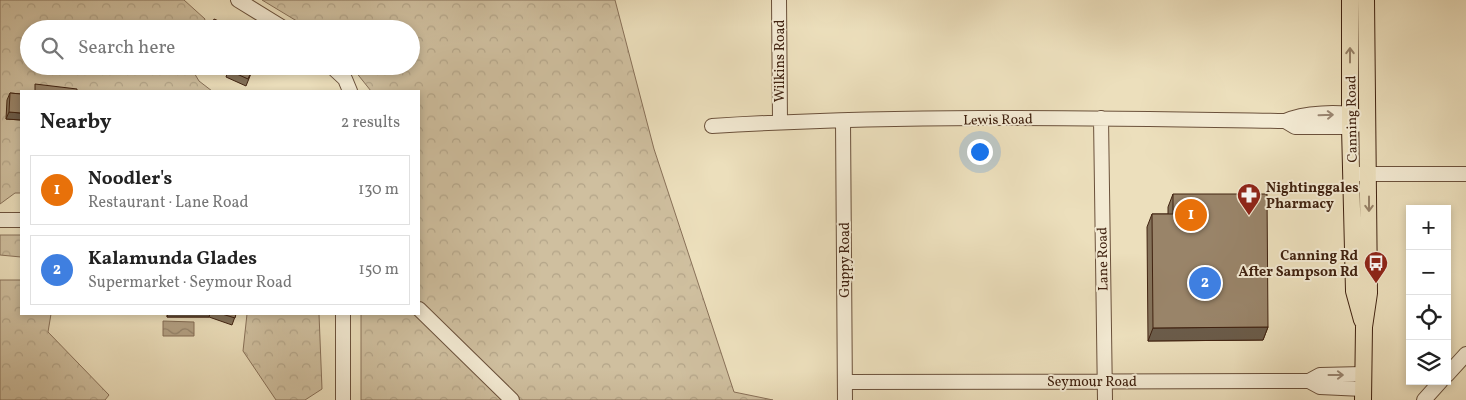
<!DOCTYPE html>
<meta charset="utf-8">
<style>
:root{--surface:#fff;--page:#f6f6f6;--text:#222;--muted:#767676;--line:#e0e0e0;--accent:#8f2418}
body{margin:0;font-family:Vollkorn,serif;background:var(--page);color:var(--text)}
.controls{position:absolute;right:15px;bottom:15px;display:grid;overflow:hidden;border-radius:0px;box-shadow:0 2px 8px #0003}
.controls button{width:45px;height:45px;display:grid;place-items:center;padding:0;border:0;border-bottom:1px solid var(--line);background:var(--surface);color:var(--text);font:25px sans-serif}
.you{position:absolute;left:979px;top:151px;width:18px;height:18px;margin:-12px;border:4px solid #fff;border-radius:50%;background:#1a73e8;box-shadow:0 0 0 8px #1a73e833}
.badge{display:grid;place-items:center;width:32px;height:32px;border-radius:50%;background:var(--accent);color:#fff;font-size:16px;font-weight:700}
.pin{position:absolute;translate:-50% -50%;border:2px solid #fff;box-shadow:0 1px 5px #0006}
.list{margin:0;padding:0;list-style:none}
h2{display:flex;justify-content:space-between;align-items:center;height:65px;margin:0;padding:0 20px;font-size:21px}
h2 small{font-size:16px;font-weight:400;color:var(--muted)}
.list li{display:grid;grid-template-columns:32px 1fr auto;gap:15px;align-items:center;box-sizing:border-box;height:70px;margin:0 10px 10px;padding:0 10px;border:1px solid var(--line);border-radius:0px}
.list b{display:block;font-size:19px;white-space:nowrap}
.list p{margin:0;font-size:16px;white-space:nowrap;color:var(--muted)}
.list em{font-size:16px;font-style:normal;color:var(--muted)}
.icon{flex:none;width:28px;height:28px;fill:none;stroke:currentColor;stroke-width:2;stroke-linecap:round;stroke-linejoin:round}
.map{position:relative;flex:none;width:1466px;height:400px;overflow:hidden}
.search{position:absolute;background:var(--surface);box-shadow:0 2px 8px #0003;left:20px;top:20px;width:400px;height:55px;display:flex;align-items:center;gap:12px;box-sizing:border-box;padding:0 18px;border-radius:28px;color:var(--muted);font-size:19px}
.panel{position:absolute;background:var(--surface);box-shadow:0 2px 8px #0003;left:20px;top:90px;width:400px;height:225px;border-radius:0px}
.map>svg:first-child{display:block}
.forest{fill:url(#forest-crowns);stroke:#887058}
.water{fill:url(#water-waves);stroke:#846d54}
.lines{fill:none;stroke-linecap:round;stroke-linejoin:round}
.minor-casing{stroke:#6b513b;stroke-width:16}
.major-casing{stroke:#402210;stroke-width:18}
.minor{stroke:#f3ead3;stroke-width:14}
.major{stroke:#ecdfbc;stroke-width:16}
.wall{fill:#84725a;stroke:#402210}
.shaded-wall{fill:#6b5c4a;stroke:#402210}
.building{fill:#998469;stroke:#402210}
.oneway{stroke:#968066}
.oneway2{stroke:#9a8672}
.labels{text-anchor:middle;stroke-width:4;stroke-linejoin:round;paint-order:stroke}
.street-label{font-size:14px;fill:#402210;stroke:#f3ead3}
.poi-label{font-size:14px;font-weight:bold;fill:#402210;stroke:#f3ead3;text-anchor:start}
</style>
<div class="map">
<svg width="1466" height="400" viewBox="0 0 1466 400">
<defs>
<pattern id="forest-crowns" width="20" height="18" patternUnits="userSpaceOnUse" patternTransform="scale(1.25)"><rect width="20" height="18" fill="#cfbf9f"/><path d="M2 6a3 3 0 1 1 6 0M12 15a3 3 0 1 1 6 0" fill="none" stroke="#b3a488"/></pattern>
<pattern id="water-waves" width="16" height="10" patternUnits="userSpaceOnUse" patternTransform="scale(1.25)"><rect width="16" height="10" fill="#b29f82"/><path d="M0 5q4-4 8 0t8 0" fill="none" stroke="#928169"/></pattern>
</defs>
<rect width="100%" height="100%" fill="#ecdfbc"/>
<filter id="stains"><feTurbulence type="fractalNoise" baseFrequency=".004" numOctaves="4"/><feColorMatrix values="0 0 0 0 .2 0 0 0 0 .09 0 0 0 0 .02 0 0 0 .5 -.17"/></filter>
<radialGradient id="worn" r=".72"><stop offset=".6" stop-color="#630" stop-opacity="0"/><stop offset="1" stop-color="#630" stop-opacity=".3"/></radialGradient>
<path class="forest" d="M0,0H184L205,19L201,29H29V66H190L199,81L212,91H21V193H15L0,204Z
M262,0H615L654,149L734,392L773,400H361V314H419V91H371L351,66H411V29H310Z
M0,235H21V257L0,255Z
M0,280H21V314H51L48,332L109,395L105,400H0Z
M247,314H319L322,389L305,400H276L243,351Z"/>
<path class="water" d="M163,321L194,322V336H163Z"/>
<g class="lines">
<g class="minor-casing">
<path id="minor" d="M238,0L285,29
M779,0L780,121
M331,66L345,79L350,91
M1101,118L1105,400
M843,121L845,400
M1285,121C1302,113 1342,110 1359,117
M712,126C902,114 1094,118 1285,121L1295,127H1350L1359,124
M1358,174H1466
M0,220H21
M419,309L512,400
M343,314V400
M1447,375L1466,354
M1309,381L1320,387L1363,389
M845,382L1309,381L1320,375L1363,374
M1424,400L1441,381"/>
</g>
<g class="major-casing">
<path id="major" d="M1350,0V127L1354,291L1362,320
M1363,400L1364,327L1369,293L1366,0"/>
</g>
<use href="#minor" class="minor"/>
<use href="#major" class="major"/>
</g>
<path class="wall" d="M217,66H254L246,86L226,77L228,71Z
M261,66H269L267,69Z
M10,93L21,94V120L6,119L7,100Z
M1173,194L1268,327L1263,340L1148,341L1147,227L1152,214H1168V207Z
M167,314H236L232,325L209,317H167Z"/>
<path class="shaded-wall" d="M9,112L21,113V120L6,119Z
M168,314H210L209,317H167Z
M1268,327L1263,340L1148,341L1153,328Z"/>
<path class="building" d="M214,19L238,29H210Z
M230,66H254L248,79L228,70Z
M35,84L77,89V91H35Z
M10,93L21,94V113L9,112Z
M1173,194H1267L1268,327L1153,328L1152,214H1173Z
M222,314H236L235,318Z"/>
<defs><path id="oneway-shaft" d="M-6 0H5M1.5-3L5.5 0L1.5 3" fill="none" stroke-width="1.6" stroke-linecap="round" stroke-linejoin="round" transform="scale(1.25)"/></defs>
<g class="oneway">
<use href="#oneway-shaft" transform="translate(1350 55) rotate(-90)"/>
<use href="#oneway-shaft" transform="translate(1369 204) rotate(90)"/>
</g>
<g class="oneway2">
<use href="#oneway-shaft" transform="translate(1326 115) rotate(-2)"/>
<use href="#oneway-shaft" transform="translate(1336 375)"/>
</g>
<defs>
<g id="pharmacy-pin" transform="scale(1.25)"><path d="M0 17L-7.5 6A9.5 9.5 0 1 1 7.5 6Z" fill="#8f2418" stroke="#f3ead3"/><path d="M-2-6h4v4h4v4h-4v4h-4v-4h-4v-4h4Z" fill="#fff"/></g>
<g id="bus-pin" transform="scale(1.25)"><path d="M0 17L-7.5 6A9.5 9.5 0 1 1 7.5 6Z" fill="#8f2418" stroke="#f3ead3"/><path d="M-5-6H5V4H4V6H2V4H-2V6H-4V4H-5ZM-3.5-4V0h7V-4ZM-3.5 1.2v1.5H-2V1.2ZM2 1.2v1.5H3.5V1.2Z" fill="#fff"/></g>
</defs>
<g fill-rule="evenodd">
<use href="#pharmacy-pin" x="1249" y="195"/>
<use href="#bus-pin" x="1376" y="263"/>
</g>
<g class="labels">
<g class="street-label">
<text transform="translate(779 61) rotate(-90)" y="5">Wilkins Road</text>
<text transform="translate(998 119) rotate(-1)" y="5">Lewis Road</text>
<text transform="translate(1351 119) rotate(-91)" y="5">Canning Road</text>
<text transform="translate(1102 259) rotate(-91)" y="5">Lane Road</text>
<text transform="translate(844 260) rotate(-90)" y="5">Guppy Road</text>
<text x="1092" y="386">Seymour Road</text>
</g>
<g class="poi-label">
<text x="1266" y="192">Nightinggales<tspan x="1266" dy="16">Pharmacy</tspan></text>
<text x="1358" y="260" text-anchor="end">Canning Rd<tspan x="1358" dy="16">After Sampson Rd</tspan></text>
</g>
</g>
<rect width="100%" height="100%" filter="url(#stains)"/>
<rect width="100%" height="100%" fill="url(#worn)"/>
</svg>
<div class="controls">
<button>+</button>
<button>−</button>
<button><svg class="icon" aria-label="locate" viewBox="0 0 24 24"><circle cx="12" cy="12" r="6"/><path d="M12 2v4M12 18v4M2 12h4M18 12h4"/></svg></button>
<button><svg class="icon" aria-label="layers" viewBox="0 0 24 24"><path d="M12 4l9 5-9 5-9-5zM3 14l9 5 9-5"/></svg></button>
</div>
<div class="you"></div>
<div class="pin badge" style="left:1191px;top:215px;background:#e8710a">1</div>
<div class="pin badge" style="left:1205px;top:283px;background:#3f7fe0">2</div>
<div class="search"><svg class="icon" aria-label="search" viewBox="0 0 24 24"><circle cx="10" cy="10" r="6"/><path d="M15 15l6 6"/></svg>Search here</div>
<section class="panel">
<h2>Nearby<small>2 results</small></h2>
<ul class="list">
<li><span class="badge" style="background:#e8710a">1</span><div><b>Noodler's</b><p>Restaurant · Lane Road</p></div><em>130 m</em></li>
<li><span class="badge" style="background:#3f7fe0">2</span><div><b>Kalamunda Glades</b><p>Supermarket · Seymour Road</p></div><em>150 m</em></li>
</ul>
</section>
</div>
